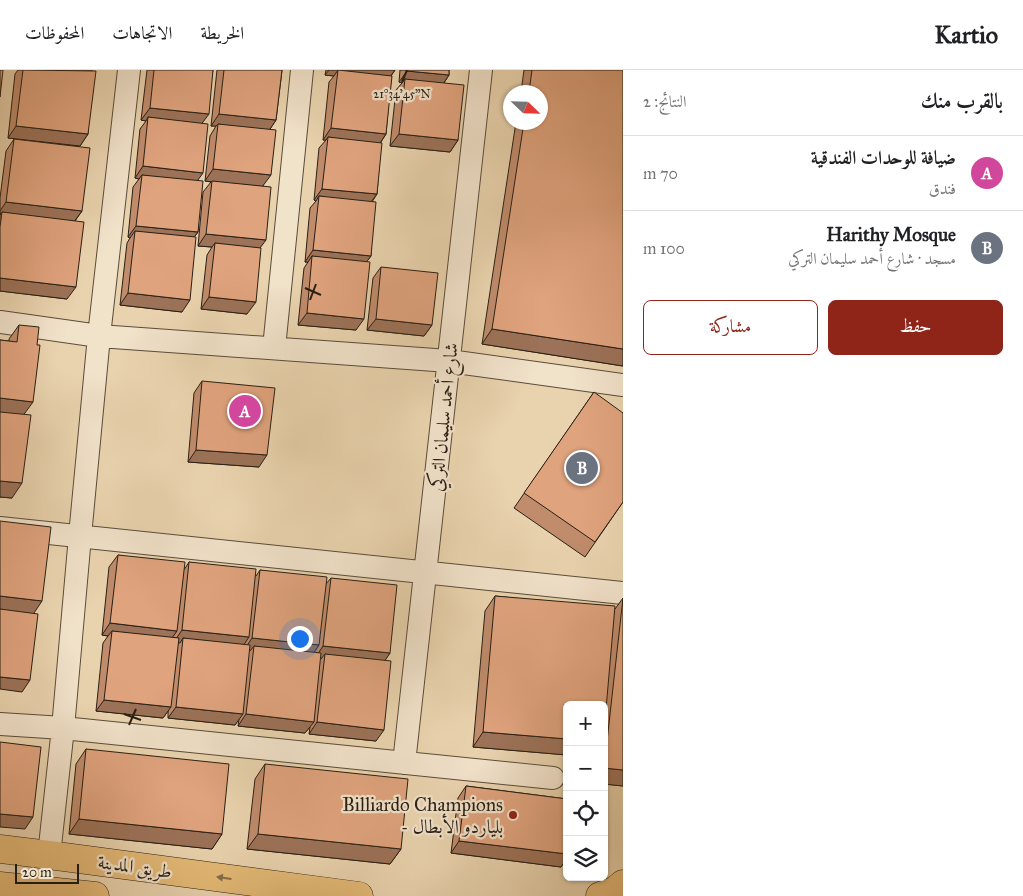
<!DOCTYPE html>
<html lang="ar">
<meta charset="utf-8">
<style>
:root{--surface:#fff;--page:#f6f6f6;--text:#202124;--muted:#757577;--line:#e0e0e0;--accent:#8f2418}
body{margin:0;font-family:"IM FELL Great Primer",Amiri,serif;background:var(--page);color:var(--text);direction:rtl}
.controls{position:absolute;right:15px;bottom:15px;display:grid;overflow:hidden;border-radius:8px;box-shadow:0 1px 4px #0004}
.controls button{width:45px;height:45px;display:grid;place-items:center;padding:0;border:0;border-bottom:1px solid var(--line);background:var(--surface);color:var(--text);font:25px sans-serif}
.compass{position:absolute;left:503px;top:15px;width:45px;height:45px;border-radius:50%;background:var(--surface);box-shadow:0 1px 4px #0004;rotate:113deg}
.scale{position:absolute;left:15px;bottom:12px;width:64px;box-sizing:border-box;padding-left:5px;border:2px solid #291f14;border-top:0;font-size:14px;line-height:18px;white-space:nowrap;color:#291f14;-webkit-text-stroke:4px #f1e2ca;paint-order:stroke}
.you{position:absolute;left:299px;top:568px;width:18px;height:18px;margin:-12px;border:4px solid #fff;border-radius:50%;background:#1a73e8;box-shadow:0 0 0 8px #1a73e833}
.badge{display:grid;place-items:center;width:32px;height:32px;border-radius:50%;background:var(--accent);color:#fff;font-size:16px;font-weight:700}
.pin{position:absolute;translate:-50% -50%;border:2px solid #fff;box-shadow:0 1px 5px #0006}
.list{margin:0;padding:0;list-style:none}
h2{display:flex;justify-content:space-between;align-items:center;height:65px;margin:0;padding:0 20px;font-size:21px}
h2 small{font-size:16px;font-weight:400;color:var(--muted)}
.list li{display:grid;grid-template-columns:32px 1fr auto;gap:15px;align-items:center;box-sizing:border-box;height:75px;padding:0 20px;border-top:1px solid var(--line)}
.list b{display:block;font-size:19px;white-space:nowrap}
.list p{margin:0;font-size:16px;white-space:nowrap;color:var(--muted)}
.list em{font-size:16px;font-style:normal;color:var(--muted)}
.actions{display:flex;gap:10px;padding:15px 20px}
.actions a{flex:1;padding:11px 0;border:1px solid var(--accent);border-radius:8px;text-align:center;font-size:18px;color:var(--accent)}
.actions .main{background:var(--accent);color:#fff}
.icon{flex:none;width:28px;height:28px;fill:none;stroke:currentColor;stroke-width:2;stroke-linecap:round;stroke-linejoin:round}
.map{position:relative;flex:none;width:623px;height:826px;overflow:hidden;direction:ltr}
header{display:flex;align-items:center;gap:30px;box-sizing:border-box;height:70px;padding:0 25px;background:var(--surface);border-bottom:1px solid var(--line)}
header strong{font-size:24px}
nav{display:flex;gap:28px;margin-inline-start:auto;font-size:18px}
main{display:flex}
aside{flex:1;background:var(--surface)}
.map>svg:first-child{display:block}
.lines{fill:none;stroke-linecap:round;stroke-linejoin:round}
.minor-casing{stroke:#594c3a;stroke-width:24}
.major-casing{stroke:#291f14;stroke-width:29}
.highway-casing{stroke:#291f14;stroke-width:29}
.minor{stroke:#f1e2ca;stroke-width:22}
.major{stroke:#e4ba77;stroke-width:28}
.highway{stroke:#e4ba77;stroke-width:28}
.wall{fill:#c08c6c;stroke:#291f14}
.shaded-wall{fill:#9c7258;stroke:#291f14}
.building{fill:#dfa37d;stroke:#291f14}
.oneway{fill:#866c46}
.ticks{fill:none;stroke:#291f14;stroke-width:2}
.poi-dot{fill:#8f2418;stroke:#f1e2ca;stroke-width:2}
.labels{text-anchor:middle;stroke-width:4.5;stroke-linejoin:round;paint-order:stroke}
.street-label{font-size:19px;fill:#291f14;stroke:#f1e2ca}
.poi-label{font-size:19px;fill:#291f14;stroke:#f1e2ca;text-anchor:end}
.ticks-label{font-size:12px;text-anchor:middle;fill:#291f14;stroke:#f1e2ca;stroke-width:4.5;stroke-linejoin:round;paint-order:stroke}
</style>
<header>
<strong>Kartio</strong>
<nav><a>الخريطة</a><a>الاتجاهات</a><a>المحفوظات</a></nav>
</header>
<main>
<aside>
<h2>بالقرب منك<small>النتائج: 2</small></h2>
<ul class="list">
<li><span class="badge" style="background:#d1479c">A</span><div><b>ضيافة للوحدات الفندقية</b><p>فندق</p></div><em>70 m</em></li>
<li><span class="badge" style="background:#6b7280">B</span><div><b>Harithy Mosque</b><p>مسجد · شارع أحمد سليمان التركي</p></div><em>100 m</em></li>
</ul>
<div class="actions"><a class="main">حفظ</a><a>مشاركة</a></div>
</aside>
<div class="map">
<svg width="623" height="826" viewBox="0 0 623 826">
<rect width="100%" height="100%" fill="#e9d3ae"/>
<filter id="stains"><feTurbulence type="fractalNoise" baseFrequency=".004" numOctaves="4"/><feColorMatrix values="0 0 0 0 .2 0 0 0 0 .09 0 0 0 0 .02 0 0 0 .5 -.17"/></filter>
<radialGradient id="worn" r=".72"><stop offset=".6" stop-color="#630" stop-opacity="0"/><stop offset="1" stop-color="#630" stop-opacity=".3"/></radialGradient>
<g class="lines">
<g class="minor-casing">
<path id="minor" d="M0,252L99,266L449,291L623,315
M274,278L302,0
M0,458L623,523
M0,654L63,658L553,708
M404,693L481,0
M49,785L63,658L80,466L99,266L129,0"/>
</g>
<g class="major-casing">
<path id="major" d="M0,779L49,785L359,826
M600,826L616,820L623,814"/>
</g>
<g class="highway-casing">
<path id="highway" d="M0,816L95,826"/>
</g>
<use href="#minor" class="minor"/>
<use href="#major" class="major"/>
<use href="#highway" class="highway"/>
</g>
<path class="wall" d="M18,0H92L88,64L80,76L8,68L15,4Z
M147,0H213L202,53L197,111L198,162L194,167L182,242L120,235L127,173L130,168L128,167L133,117L139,109L135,108L140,59L146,51L141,50Z
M217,0H282L276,50L270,59L263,116L260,178L247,244L201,239L207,185L212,177L198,176L203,122L211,112L205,111L210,66L216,56H211Z
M326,0H395L391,6L386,64L381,72L377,124L372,132L371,186L366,192L356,260L298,255L304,198L308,192H305L310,138L316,131L314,130L319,78L326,70H323L329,12L334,6L325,5Z
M400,0H449V5L444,13L458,70L450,82L390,76L396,20L402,13L399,12Z
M524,0H623V296L482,274L516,52H540V22H521Z
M14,69L82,141L75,151L67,229L0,221V145L1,144H0V128L6,81Z
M381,197L432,255L424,266L367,260L373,208Z
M19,255L24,345L12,428L0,427V270L9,271V269Z
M202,311L259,397L188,392L194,323Z
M594,322L623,432L585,487L514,438Z
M118,485L184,500L189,492L256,506L260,500L326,514L331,508L390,583L385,590L376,671L309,664L310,657L305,663L238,656L239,649L235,655L168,648V641L163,648L96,641L103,573L108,566L102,565L109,497Z
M495,526L615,539L623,528V716L604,714V635H567V685L473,677L485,541Z
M86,679L222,764L212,779L69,764L76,694Z
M265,694L401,779L390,794L247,779L255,709Z
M466,716L567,729V788L561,797L451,783L458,728Z"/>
<path class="shaded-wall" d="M329,0H395L387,11L338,0L334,6L325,5Z
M407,1L449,5L441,17L405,9L402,13L399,12Z
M150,38L209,44L200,56L148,47L146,51L141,50Z
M219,44L276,50L268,62L218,54L216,56H211Z
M16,56L88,64L80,76L8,68Z
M331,58L386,64L378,76L328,67L326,70H323Z
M399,64L458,70L450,82L390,76Z
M143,96L203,103L195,114L142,105L139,109L135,108Z
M213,99L271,105L262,117L205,111Z
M322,119L377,124L368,136L319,126L316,131L314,130Z
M6,132L82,141L73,153L2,142L0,144V141Z
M136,156L198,162L189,174L135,161L130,168L128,167Z
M206,164L266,170L257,182L215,173L212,177L198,176Z
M313,180L371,186L362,198L312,186L308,192H305Z
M0,208L76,217L67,229L0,221Z
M128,223L190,230L182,242L120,235Z
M209,227L256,232L247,244L201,239Z
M307,243L364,249L356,260L298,255Z
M376,249L432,255L424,266L367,260Z
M492,259L623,279V296L482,274Z
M0,328L33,332L22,347L0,344Z
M196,380L267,385L259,397L188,392Z
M0,411L22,413L12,428L0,427Z
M0,526L42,531L32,546L0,542Z
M110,553L177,561L169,572L112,561L108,566L102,565Z
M182,560L249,567L241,579L183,568L180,573L174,572Z
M252,568L319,575L311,587L254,576L250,581L244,580Z
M323,576L390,583L382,595L325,584L321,589L315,588Z
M0,607L30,610L22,622L0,619Z
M104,630L171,637L163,648L96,641Z
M176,637L243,644L235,655L168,648Z
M246,644L314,652L305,663L238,656Z
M317,652L384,660L376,671L309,664Z
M483,662L567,669V685L473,677Z
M604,698L623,700V716L604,714Z
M0,744L33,747L25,759L0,757Z
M79,749L222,764L212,779L69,764Z
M258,764L401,779L390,794L247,779Z
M459,771L567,784V788L561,797L451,783Z"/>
<path class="building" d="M0,0H3L0,27Z
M23,0L96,1L88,64L16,56Z
M154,0H213L209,44L150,38Z
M224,0H282L276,50L219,44Z
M338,0L392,6L386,64L331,58Z
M407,0H449V5L407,1Z
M532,0H623V279L492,259L524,52H540V22H529Z
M405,9L464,15L458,70L399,64Z
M148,47L208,54L203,103L143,96Z
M218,54L276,60L271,105L213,99Z
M328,67L382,73L377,124L322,119Z
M14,69L90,78L82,141L6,132Z
M142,105L203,111L198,162L136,156Z
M212,111L271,117L266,170L206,164Z
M319,126L376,132L371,186L313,180Z
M2,142L84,152L76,217L0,208V157Z
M135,161L196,167L190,230L128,223Z
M215,173L261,178L256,232L209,227Z
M312,186L370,192L364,249L307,243Z
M381,197L438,203L432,255L376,249Z
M19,255L39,257L37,275H40L33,332L0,328V270L17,272Z
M202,311L275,318L267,385L196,380Z
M594,322L623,343V432L595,472L524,423Z
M0,342L31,345L22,413L0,411Z
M0,451L51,457L42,531L0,526Z
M118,485L185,492L177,561L110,553Z
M189,492L256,499L249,567L182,560Z
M260,500L327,507L319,575L252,568Z
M331,508L397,515L390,583L323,576Z
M495,526L615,536L604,662V635H567V669L483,662Z
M623,528V700L604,698Z
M0,539L38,544L30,610L0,607Z
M112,561L179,568L171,637L104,630Z
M183,568L250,575L243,644L176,637Z
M254,576L321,583L314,652L246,644Z
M325,584L391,591L384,660L317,652Z
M0,672L41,677L33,747L0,744Z
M86,679L229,694L222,764L79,749Z
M265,694L408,709L401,779L258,764Z
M466,716L567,729V784L459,771Z"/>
<defs><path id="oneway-solid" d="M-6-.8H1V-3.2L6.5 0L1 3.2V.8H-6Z" transform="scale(1.25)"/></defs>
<use class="oneway" href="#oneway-solid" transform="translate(224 808) rotate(-172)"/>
<path class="ticks" d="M402,12L407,0M305,218L321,225M310,230L316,214M124,644L141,650M129,655L136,639"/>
<circle class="poi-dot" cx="513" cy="745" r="5"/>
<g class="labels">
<g class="street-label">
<text transform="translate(443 347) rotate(-84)" y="7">شارع أحمد سليمان التركي</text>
<text transform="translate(135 796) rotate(8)" y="7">طريق المدينة</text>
</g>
<g class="poi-label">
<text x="503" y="741">Billiardo Champions<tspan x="503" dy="22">- بلياردو الأبطال</tspan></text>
</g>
</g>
<g class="ticks-label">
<text x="402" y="28">21°34'45"N</text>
</g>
<rect width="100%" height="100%" filter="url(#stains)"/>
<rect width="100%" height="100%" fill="url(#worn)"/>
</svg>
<div class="controls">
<button>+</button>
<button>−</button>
<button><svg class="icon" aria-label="locate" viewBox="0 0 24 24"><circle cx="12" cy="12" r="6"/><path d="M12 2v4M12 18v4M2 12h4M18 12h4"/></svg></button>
<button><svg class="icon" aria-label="layers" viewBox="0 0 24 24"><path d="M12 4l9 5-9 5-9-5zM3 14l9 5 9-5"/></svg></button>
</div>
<svg class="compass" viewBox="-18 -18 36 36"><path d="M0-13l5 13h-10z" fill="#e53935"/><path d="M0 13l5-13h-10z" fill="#757577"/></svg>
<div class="scale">20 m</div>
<div class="you"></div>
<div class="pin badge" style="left:245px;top:341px;background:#d1479c">A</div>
<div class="pin badge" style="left:582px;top:398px;background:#6b7280">B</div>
</div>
</main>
